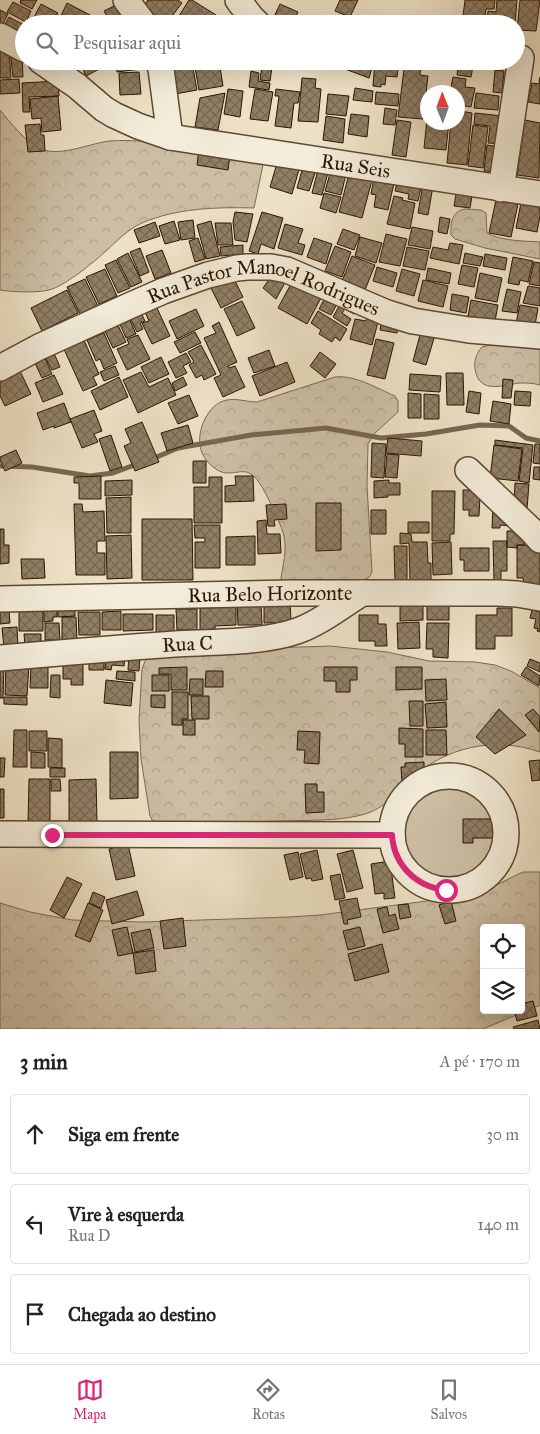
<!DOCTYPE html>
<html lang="pt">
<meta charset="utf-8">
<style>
:root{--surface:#fff;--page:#f6f6f6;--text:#222;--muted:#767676;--line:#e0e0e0;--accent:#db2777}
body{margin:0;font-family:"IM FELL Great Primer",serif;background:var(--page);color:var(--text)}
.controls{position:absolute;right:15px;bottom:15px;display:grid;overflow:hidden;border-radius:5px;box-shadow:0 5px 20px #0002}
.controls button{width:45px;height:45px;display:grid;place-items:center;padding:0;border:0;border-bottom:1px solid var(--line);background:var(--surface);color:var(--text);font:25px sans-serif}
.compass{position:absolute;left:420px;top:85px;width:45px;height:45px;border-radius:50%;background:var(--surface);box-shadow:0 5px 20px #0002;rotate:359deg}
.stop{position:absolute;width:15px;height:15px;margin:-11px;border:4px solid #db2777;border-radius:50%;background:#fff}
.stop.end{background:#db2777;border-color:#fff;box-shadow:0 1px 5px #0008}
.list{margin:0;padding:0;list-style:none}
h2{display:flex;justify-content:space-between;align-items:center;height:65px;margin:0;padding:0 20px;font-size:21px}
h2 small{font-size:16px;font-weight:400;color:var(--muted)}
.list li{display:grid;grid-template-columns:32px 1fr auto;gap:15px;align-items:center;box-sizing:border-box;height:80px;margin:0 10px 10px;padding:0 10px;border:1px solid var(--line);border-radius:5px}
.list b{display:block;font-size:19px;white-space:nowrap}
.list p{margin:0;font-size:16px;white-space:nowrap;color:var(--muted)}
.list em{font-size:16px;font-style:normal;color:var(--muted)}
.icon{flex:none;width:28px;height:28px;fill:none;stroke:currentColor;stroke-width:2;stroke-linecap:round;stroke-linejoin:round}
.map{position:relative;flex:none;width:540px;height:1029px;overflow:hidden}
.search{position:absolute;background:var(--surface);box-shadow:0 5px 20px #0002;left:15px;right:15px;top:15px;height:55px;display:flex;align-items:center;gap:12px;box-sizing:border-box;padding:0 18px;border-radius:28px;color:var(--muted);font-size:19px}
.sheet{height:335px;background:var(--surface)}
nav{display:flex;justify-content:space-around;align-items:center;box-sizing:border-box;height:70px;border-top:1px solid var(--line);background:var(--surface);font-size:14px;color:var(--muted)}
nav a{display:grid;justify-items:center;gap:2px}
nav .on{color:var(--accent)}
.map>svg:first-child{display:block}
.forest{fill:url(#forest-crowns);stroke:#7c6a52;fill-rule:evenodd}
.park{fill:#ccbea4;stroke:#7c6a52}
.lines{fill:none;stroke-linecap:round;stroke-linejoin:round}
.stream{stroke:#78664e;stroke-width:5}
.building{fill:url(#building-cross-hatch);stroke:#2c1500}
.minor-casing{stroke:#5c4831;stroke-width:28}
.minor{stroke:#f3ecd9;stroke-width:25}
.route{stroke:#db2777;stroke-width:6}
.labels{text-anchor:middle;stroke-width:4;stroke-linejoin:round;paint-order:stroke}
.street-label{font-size:20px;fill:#2c1500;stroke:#f3ecd9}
</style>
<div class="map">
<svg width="540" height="1029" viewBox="0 0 540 1029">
<defs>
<pattern id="forest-crowns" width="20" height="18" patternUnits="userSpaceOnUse" patternTransform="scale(1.25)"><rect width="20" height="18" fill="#ccbea4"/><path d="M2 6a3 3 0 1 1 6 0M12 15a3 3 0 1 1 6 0" fill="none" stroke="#afa28b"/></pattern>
<pattern id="building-cross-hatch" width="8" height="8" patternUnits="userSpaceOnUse" patternTransform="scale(1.25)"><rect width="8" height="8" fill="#907f66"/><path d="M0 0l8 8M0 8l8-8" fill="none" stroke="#766752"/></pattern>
</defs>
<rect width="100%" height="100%" fill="#ede1c5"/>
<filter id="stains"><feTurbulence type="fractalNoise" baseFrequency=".004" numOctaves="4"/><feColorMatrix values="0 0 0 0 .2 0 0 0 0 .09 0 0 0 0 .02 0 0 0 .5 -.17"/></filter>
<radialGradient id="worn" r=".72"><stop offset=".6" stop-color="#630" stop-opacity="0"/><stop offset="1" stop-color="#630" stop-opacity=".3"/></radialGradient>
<path class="forest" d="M0,110C9,121 26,142 38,148C59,158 87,144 109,141C134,139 160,143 185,147C211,152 237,156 264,160L254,208C216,207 177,208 142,223C127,230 118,240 106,251C94,262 65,286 49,290C37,293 12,292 0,290Z
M465,209L481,210L486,213L487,233C500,241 525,241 540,242V259L485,248L455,239L451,235C450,223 452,211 465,209Z
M490,345L540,346V385C533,383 527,383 520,383C503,385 479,395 475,369C474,360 476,354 482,347Z
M335,377C356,375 376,388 395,396L398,401V412L374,434L368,444L367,486L372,571C370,579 367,579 359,581L282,582L281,578C283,565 287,550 284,536C282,526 264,488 258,481C247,467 242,473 227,473C217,473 206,462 202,453C194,435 207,403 227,400C237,398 247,402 257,402Z
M330,646L387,652L429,661L475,662L495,665L511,671L540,688V752C493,736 446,747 409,780C389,797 386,810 357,816C334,821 309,820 285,821C242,822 199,822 156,822L152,820L150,816L141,759L139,721L142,669L145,661L148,658L271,648Z
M523,872H540V1005L483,1029H0V903L30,912L72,920L143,922L289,917L320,915L450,898L470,894L494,886ZM484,928H521V1010H484Z"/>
<path class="park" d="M393 833a56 56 0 1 1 112 0a56 56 0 1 1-112 0Z"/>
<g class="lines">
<path class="stream" d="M152,459L178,448L251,435L326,428L381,438L426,434L480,425L509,426L526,438L540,441
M0,466L32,467L90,476L113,473L137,464"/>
</g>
<path class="building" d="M21,0H37L32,9L20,3Z
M148,0H178L182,3L166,24H148L140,11Z
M189,0H192L216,15L210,24H191L179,16Z
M340,0H358L350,17L335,11Z
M465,0H495L494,9H486L484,24H462Z
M497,0H517L515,24H500L487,22L488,11L496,12Z
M520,0H540L536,31L517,30Z
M13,2L31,11L26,22L7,12Z
M67,3L90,15L85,24H67L59,20Z
M41,4L58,13L53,24H40L33,19Z
M118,4L128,24H101L109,20L104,11Z
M280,4L298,12L292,24H283L273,19Z
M0,10L8,14L2,26L0,25Z
M9,17L24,25L18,36L3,28Z
M0,44L9,48L11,78H0Z
M10,49L22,56L23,77H13Z
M79,61H103L105,66L86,76Z
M116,61H148L149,68L117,72Z
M201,61H219L223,86L199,90L194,62Z
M348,61H363L373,65L369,78L345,69Z
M375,61L383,62V67L398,69L397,77L386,76L385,85L381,84V87L373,86Z
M405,61L421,63L420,75L428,76L423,119L398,117Z
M459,61H474L471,77L457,75Z
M192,63L197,90L175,94L169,67Z
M262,66L272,67L270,81L260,80Z
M495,70L504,71L502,93L493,92Z
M251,71L259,73L258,81L270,83L269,90L249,87Z
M139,72L141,94L120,95L119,73Z
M453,77L466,79L465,87L475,88L471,107L458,105V109V92H450Z
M540,77V104L528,102L532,83L539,84Z
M302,78L316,79L315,88L321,89L318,122L298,121Z
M19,79L20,93L0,94V80Z
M58,81L59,96L29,97L30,112H23L22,83Z
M355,88L373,91L372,102L353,100Z
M228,89L243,91L240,117L224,114Z
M255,89L273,92L268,121L250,119Z
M276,89L300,92L298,103H294L291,128L275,126L279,96H275Z
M376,92L399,94L398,106L375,104Z
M225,93L218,130L195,127L200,98Z
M476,93L499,96L498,110L474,108Z
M328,94L349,96L346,116L326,114Z
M58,96L61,130L42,132L41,118L32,119L30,99Z
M385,108L397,110L395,125L383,124Z
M460,111L472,113L467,165L447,163L451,122H459Z
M475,113L503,116L500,144L488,143L490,126L474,124Z
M351,114L369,116L367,137L348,134Z
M326,116L345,119L343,143L323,140Z
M427,119L428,122H449L446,150L424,148Z
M397,120L411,122L406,157L392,155Z
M525,120L540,123L539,178L517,175Z
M40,124L41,135H44L45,151L28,152L25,125Z
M473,125L488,127L483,168L468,166Z
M487,145L500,147L497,172L484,171Z
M199,149L230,154L228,170L197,165Z
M278,160L300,166L292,194L270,187Z
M304,163L317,167L309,191L297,188Z
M319,166L329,169L322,195L312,193Z
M331,170L346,174L341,195L325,191Z
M349,174L372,180L362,218L339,212Z
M374,178L394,183L388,210L374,207L376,195L371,194Z
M398,178L422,183L418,201L408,199L409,194L395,191Z
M423,184L433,186L428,215L418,213Z
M457,188L473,190L470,208L454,206Z
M324,193L341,197L336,213L320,208Z
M497,195L519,199L511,237L489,233Z
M394,196L403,198L402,200L415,203L410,229L387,224Z
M522,198L540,202V216L537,232L516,228Z
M235,212L253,214L247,242L235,240L233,222Z
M262,212L283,218L274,249L261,244L258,254L249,251Z
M440,217L450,219L447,234L438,232Z
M193,220L195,238L181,240L178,222Z
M174,221L180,240L165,244L159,226Z
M211,221L220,256L206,259L197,225Z
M155,222L160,236L139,243L134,230Z
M215,223H231L233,245H218Z
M285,224L303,229L298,243L305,245L302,255L278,248Z
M412,227L433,231L430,249L408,245Z
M343,229L360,235L354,250L337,244Z
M386,234L407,239L400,266L379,262Z
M360,237L382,243L376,263L355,256Z
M198,238L205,259L195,262L189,241Z
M314,238L332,244L326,264L307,257Z
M450,243L463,245L459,264L430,258L433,247L448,250Z
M243,245V254L221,256L220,247Z
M335,246L351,252L342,277L325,271Z
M407,247L429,251L425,270L403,266Z
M140,248L149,272L140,276L130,252Z
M162,250L171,273L155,279L146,256Z
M128,253L142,282L131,287L117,259Z
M465,253L483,257L480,266L463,263Z
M485,254L507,258L505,270L483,266Z
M352,256L375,265L365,290L342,281Z
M513,257L533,261L528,282L520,280L519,285L508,283Z
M116,260L130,288L118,293L105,265Z
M534,262L540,263V286L529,284Z
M462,265L478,268L474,287L458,284Z
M377,267L397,273L393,287L373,281Z
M428,268L451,273L449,284L426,280Z
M105,269L117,296L99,304L86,277Z
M402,269L420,274L414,296L396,291Z
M480,273L502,278L497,302L475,298Z
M273,274L287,279L276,299L263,288Z
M233,277L243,297L221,308L211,288Z
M85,279L98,306L80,314L67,287Z
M423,280L448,286L443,307L418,301Z
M292,282L321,298L307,324L278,308Z
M528,286L540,288V306L523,303Z
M507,289L521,292L517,313L502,311Z
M67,290L78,313L42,331L31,308Z
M452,294L469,297L466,313L450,310Z
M326,296L338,302L331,315L319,309Z
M471,300L498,305L495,321L468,316Z
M242,301L255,328L237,336L224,309Z
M342,301L356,310L354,314L345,309L342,313L351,319L347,326L333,317Z
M520,305L538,308L535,325L516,323Z
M156,306L170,336L152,344L142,323L149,321L145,312Z
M196,309L204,326L177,339L169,321Z
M140,311L145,321L140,323L143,329L137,332L129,316Z
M318,311L347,329L340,341L335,337L332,342L319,334L321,330L311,323Z
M368,312L379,318L372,345L350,339L355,319L366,321Z
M382,317L399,321L397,333L380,330Z
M129,318L136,334L126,338L119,322Z
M115,319L126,342L113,348L102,325Z
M219,322L237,362L228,366L229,368L235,366L245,387L223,397L214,378L221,375L204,338L216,333L212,326Z
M421,331L435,335L426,365L413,361Z
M195,332L201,343L180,353L174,342Z
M104,333L117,363L104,369L100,359L96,361L87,340Z
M138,335L150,359L127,370L117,349L129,344L127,339Z
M83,338L99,374L93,377L97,385L83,391L63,347Z
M376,339L394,343L385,379L367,375Z
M201,345L216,374L204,380L202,375L196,378L189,365L194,362L188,352Z
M269,350L275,366L254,373L248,358Z
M53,351L60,367L52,370L44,355Z
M320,352L336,364L325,378L310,366Z
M186,353L191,362L183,366L187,373L176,378L168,362Z
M44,356L52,374L42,378L34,361Z
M161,357L169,374L149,383L141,367Z
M287,362L295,382L260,396L252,376Z
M115,366L119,375L104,381L100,372Z
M19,369L31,394L5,406L0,396V378Z
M141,372L149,387L168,378L176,395L138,413L123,380Z
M446,373H463L464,405H447Z
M410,374L441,376L440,392L409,390Z
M54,375L63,394L43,402L35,383Z
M119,377L128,397L100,410L91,391Z
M183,377L187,385L175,391L172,383Z
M503,379L513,380L511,398H502Z
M469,391L481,393L479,414L466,412Z
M515,391L531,392L530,406L514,405Z
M408,393L421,394V418H408Z
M424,394L439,395V419H424Z
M189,395L198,416L178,424L168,403Z
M493,401L511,404L509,424L490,421Z
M64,403L71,422L54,428V426L43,430L37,413Z
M94,410L102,431L94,434L98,442L82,448L70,419Z
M142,422L159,462L135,471L124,446L131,443L125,429Z
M188,425L193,443L167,451L161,433Z
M111,435L122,467L110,471L99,439Z
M388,438L422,441L421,456L386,453Z
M495,440L533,445L529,483L519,481L523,448L495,445Z
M372,443L386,444L384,478L371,477Z
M535,444H540V464L533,463Z
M494,445L522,449L518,481L490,478Z
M16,450L22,463L5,471L0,460V457Z
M387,454L399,455L397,478L385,477Z
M193,461H206V483H193Z
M534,467H540V480L533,479Z
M101,476V499H79V483H74V477Z
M235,476H253L254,501L225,502V486L236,485Z
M209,477H222V523H194V487H209Z
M132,480V495L105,496V481Z
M389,480V483H400V495H388V497L374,498V481Z
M515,483L529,484L527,509L514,503Z
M463,490H474V495H480L479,516H469V510H463Z
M432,491H455L454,534H450V541H432Z
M131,497V533H107L106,498Z
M316,503H341V550L316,551Z
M74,504H82L83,512L104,511L105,541H97V553H105V575H76Z
M286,504L287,519L274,520L275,526H268L266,505Z
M493,507L511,526L500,525V528H492Z
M371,510H386V534H371Z
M142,519H192L193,580H142Z
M266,520L267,534H280L281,553L258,554L257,521Z
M408,522H429V533H408Z
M194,525H220V568H195V542H205V538H195Z
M0,529H4V545H9V563L0,564Z
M507,531H522L524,535V545H517V548L507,547Z
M400,533L411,534L412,542H427L428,563H431V580L410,581L409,543L400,544Z
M131,535L132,578L107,579L106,536Z
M255,536V565H226V537Z
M493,541H507V571H501V581L494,580Z
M451,542L452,574L433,575L432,543Z
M517,545H538L540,547V585L524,584L523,578H517Z
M394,546H407V581H395Z
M460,548H489V571H464V560H460Z
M21,559H44L45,578L22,579Z
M264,600H290L291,622L264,623Z
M237,602H261L262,625H238Z
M400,602H423V620L400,621Z
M427,603H449V620H427Z
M43,606V631H19V610Z
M75,606V616L58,617V607Z
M57,607V617H53V621L44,622V608Z
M236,607V625L215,626V629L200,630V608Z
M497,608H512V636H495V649H476V615H497Z
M176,609H197V630H177Z
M532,610L540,612V632L537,631L538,629L534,628L536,619L530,618Z
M0,611H9L10,623L0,624Z
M121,611V630H102V612Z
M78,612H100V635H79Z
M123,614H153V630L123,631Z
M156,615H174V636H156Z
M359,615H378V624H386L387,646H375V641H359Z
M62,617H76L77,639L62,641Z
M419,622L420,648L398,649L397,623Z
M45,623H59L60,640H45Z
M427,623H449L448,658L433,657V649H426Z
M17,627L18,647L4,648L2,628Z
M24,634H41V645L25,646Z
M129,655H140L139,671L128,670Z
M106,656L125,657L124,666L112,665L111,670L105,669Z
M530,659L540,663V672L527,666Z
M104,660V670H89V661Z
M63,663L83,664V685H71V679H63Z
M6,665H29L27,696L5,695Z
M31,665L48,666V688H30Z
M0,666H4L3,698H0Z
M187,667V690H171V674H159V668Z
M324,667H357V680H350V692H336V681H324Z
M396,667H422V689L396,690Z
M526,667L540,676L539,686L521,675Z
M117,671L135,672V681L116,679Z
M206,671H223V687H205Z
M51,675H60V698L50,697Z
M152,675H169V691H152Z
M190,679H203V695H189Z
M446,679L447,700L426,701L425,680Z
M106,680L133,683L131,706L104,703Z
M172,692H188V719H182V725H172Z
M151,695H165V708L151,707Z
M191,696H209V719H192Z
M4,697H27V705L4,704Z
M409,701H423V726H410Z
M446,702L447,727L427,728L425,704Z
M499,709L526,735L495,754L476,737Z
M533,709L540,717L539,732L525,715Z
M183,720H195V735H183Z
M399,728L423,729V757H405V744H399Z
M14,730H27V767H13Z
M426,730H446L447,755H426Z
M29,731H47V751H29Z
M298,731L320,732L319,764L304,763L305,750H297Z
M48,738L62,739V768L48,767Z
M31,752L45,753V768H31Z
M110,752H138V798L110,799Z
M0,758H5L4,777H0Z
M540,760V780L532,781L529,761Z
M424,762V775L418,781L402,783L401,767H405V763Z
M50,768H65V777H50Z
M29,779H50V824L28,823Z
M51,779H60L61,791H51Z
M96,779L97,823H69V780Z
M305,784H317V792H324V812L306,813Z
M0,789H4V818H0Z
M463,819H494L495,838H473V843H463Z
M128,844L135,876L116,880L109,849Z
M317,850L323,879L312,881L311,878L306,879L300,854Z
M353,850L363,888L347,892L337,854Z
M298,852L303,877L290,880L284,855Z
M390,861L395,898L384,899V893L375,894L371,864Z
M340,874L345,898L335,900L330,876Z
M67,877L82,884L64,918L50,910Z
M137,891L144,915L112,924L106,900Z
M93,892L105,897L101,908L89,903Z
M357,898L361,917L347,920L348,924H344L339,901Z
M451,901L456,921L445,924L439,905Z
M88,903L103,910L90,942L75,936Z
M408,904L411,917L400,919L398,905Z
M387,907L389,916L395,914L399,929L383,933L377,909Z
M183,918L186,946L164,949L160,921Z
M127,927L133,953L118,956L112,930Z
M360,927L365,946L348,950L343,931Z
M150,929L154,948L135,952L131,933Z
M382,944L389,972L355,981L348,954Z
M154,950L156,971L136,974L133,953Z
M533,1001L537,1016L517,1021L514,1010H521V1004Z
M538,1020L540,1029H514L513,1027Z"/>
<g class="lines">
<g class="minor-casing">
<g id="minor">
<path d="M126,0L144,24"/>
<path d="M238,0L251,17L258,24"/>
<path d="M0,36L24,49"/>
<path id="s1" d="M41,61L77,86L104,109L114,115L138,126L170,137L540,194"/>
<path d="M158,61L161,69L170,137"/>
<path d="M501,189L521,58"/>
<path id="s2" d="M0,368L39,347L129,306L163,291L208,275L237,268L247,267H271L287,270L387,313L413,321L469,330L540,336"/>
<path d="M468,470L532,531L540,540"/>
<path id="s3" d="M0,599L292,593H498L517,594L540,598"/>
<path id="s4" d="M0,658C58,653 117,648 175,644C212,642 262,643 297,631C320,623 341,606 362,593"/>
<circle cx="449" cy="833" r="57"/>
<path d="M0,834L392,835"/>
</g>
</g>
<use href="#minor" class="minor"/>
</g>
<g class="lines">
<path class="route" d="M52,835H392C394,865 416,887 446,890"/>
</g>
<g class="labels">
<g class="street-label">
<text dy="7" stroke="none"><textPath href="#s1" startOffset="339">Rua Seis</textPath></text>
<text dy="7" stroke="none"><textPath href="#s2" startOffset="286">Rua Pastor Manoel Rodrigues</textPath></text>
<text dy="7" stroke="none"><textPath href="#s3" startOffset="270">Rua Belo Horizonte</textPath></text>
<text dy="7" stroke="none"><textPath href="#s4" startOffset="188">Rua C</textPath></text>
</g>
</g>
<rect width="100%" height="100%" filter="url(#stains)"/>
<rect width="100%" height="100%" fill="url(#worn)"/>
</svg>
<div class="controls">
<button><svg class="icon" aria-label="locate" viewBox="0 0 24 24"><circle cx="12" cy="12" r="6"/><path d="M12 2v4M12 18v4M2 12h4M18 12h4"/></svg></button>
<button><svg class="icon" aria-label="layers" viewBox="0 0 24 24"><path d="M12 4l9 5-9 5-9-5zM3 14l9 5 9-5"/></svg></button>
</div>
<svg class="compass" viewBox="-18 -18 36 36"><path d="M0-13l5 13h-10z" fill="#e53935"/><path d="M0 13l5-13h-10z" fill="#767676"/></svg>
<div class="stop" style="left:446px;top:890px"></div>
<div class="stop end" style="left:52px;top:835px"></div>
<div class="search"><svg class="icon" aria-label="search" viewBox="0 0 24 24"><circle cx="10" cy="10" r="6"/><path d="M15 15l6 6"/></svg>Pesquisar aqui</div>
</div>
<section class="sheet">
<h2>3 min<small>A pé · 170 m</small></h2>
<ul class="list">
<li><svg class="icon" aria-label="ahead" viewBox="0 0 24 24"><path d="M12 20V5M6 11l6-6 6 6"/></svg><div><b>Siga em frente</b></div><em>30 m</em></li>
<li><svg class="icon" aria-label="left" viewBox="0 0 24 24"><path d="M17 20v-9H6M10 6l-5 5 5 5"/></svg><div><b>Vire à esquerda</b><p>Rua D</p></div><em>140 m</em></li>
<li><svg class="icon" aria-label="arrive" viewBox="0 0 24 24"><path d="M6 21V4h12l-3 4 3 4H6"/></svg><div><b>Chegada ao destino</b></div></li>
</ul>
</section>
<nav>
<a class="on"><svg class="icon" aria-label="map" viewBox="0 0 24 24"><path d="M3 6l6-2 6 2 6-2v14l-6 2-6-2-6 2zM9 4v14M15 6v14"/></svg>Mapa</a>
<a><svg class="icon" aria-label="directions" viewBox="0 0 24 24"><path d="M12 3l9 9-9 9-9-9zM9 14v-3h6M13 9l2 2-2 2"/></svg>Rotas</a>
<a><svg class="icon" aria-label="saved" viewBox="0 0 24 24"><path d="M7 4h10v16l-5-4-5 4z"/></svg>Salvos</a>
</nav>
